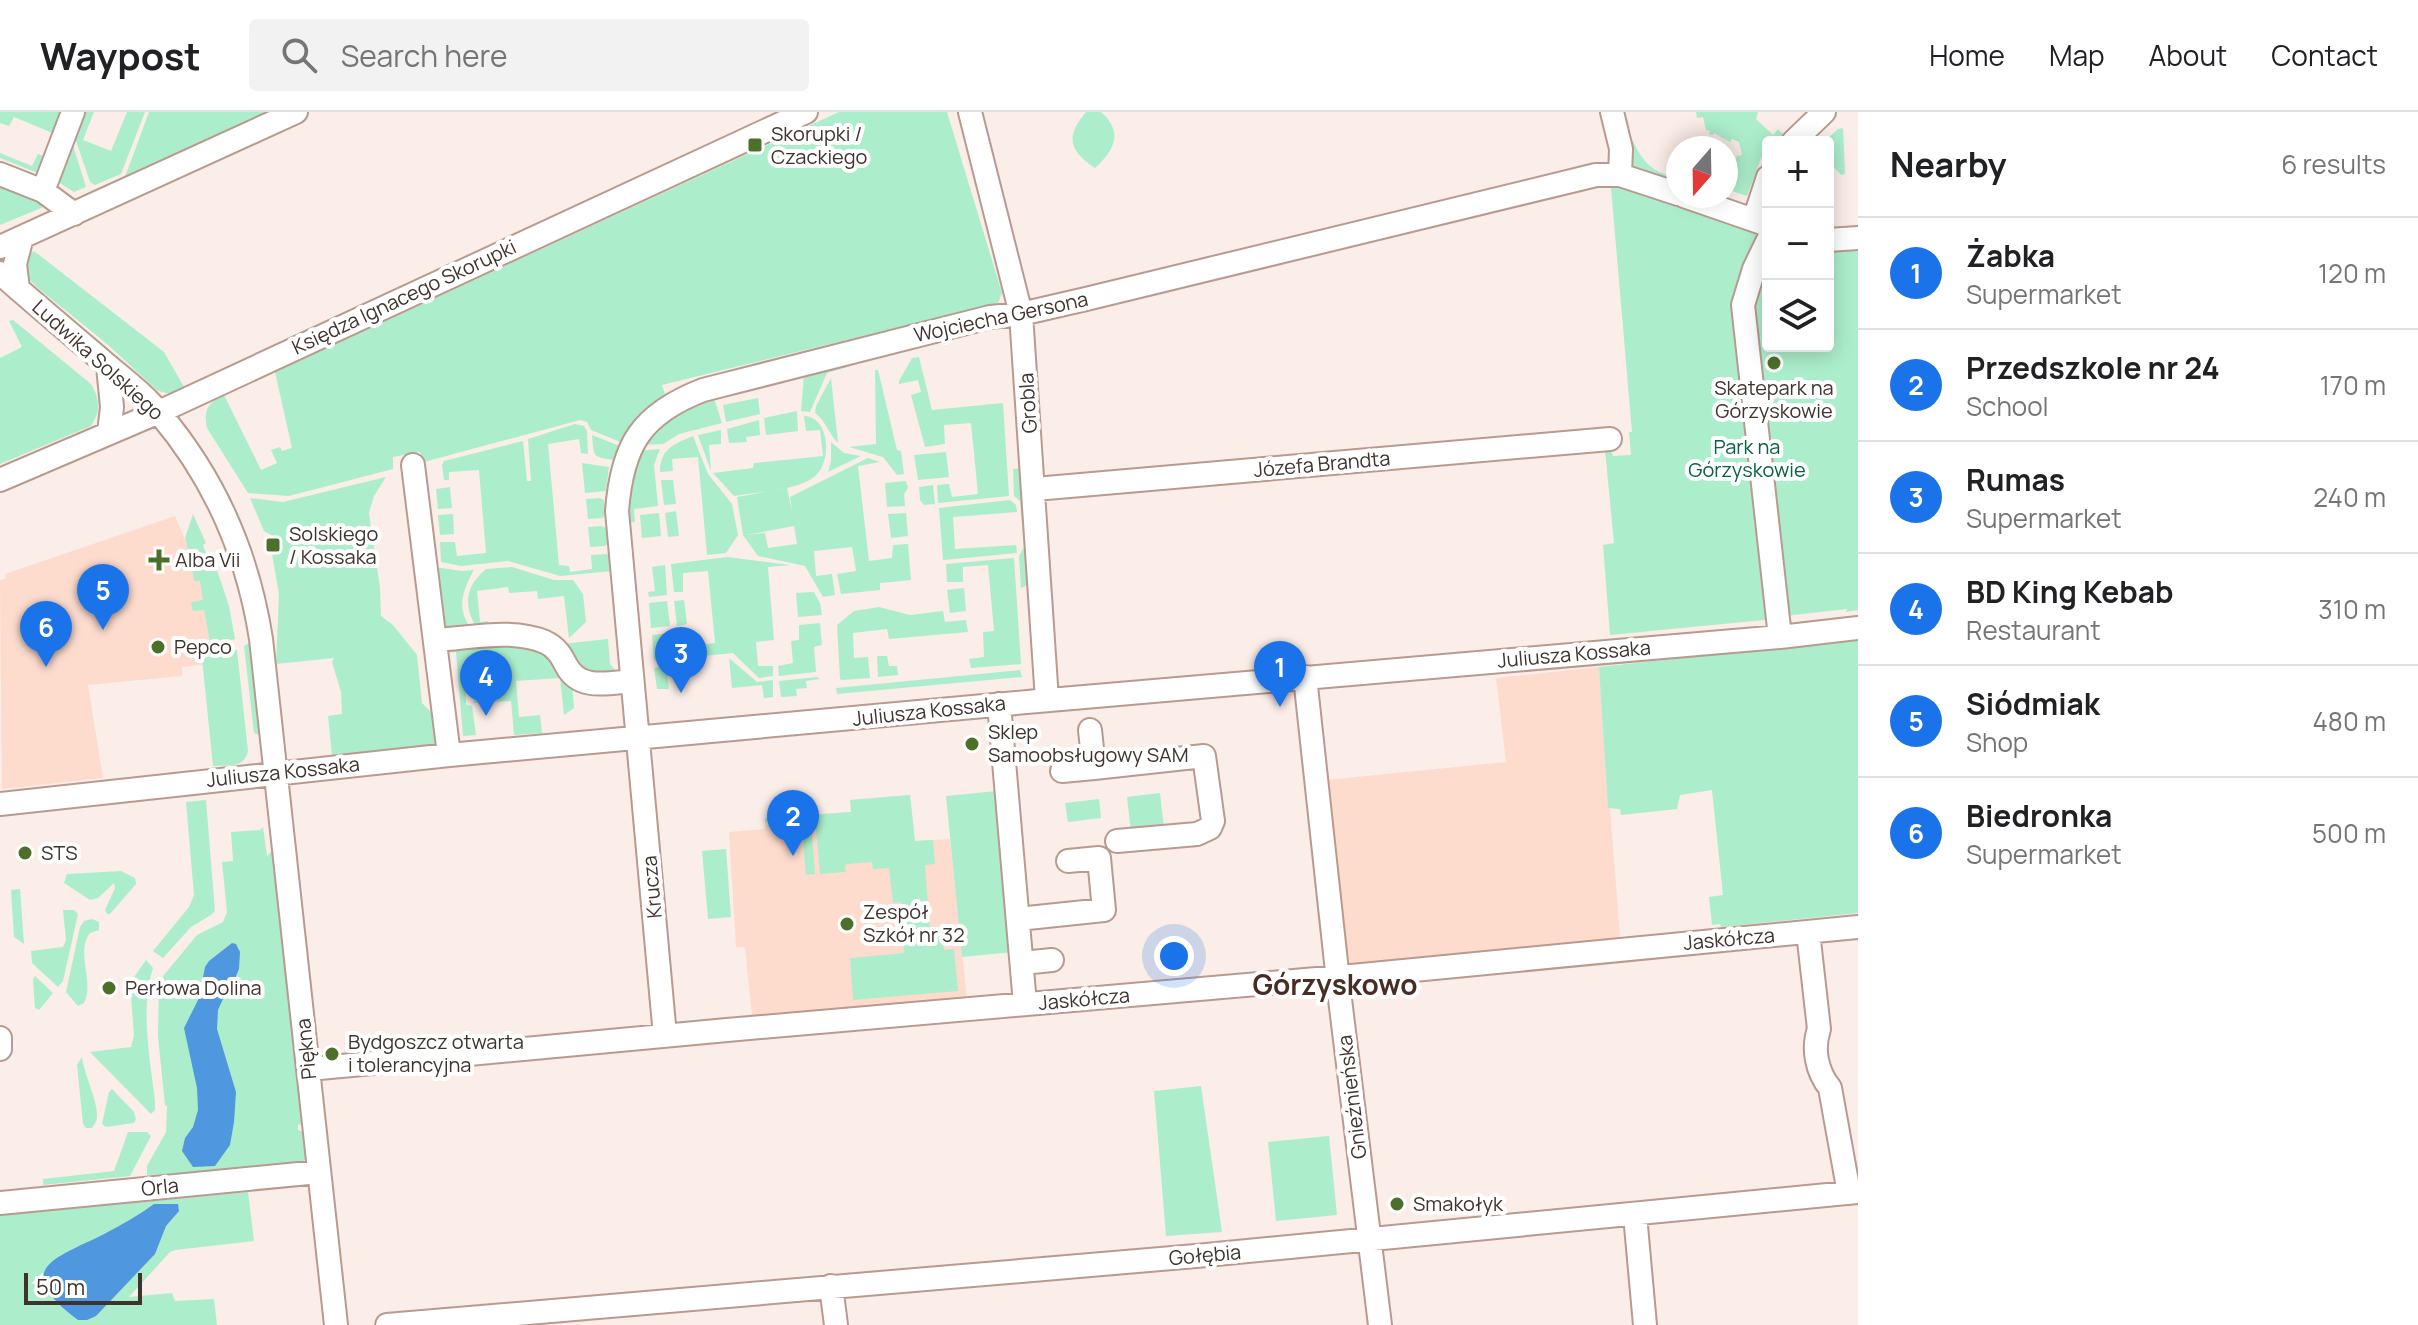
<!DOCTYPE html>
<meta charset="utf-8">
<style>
:root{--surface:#fff;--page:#f2f2f2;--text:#202124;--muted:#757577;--line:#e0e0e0;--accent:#1a73e8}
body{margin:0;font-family:Manrope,sans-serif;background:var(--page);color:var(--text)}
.controls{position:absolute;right:24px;top:24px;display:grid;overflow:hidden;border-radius:8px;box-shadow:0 4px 20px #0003}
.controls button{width:72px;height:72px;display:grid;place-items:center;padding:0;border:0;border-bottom:2px solid var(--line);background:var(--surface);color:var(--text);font:40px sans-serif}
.compass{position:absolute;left:1666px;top:24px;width:72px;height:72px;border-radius:50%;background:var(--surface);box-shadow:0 4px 20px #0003;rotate:200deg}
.scale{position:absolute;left:24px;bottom:20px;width:118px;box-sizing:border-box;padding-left:8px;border:4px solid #40332e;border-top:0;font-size:22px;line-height:28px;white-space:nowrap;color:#40332e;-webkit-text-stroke:6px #fff;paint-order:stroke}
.you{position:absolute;left:1174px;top:844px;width:28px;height:28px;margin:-20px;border:6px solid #fff;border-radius:50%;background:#1a73e8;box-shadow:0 0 0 12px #1a73e833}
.badge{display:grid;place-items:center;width:52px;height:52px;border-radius:50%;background:var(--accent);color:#fff;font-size:26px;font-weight:700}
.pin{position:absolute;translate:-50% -66px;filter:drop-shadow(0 2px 4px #0008)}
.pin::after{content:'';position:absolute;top:42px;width:28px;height:24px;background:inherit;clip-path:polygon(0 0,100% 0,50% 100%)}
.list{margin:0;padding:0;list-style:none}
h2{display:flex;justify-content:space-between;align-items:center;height:104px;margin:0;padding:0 32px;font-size:34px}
h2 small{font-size:26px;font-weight:400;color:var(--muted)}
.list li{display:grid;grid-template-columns:52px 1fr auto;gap:24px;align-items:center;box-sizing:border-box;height:112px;padding:0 32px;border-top:2px solid var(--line)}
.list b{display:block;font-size:30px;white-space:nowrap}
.list p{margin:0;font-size:26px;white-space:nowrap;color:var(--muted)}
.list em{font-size:26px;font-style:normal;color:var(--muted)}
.icon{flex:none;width:44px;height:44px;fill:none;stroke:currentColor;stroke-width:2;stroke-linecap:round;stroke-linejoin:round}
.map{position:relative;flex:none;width:1858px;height:1213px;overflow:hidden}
header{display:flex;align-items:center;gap:48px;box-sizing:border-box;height:112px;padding:0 40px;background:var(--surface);border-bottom:2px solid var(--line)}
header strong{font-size:38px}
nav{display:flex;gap:44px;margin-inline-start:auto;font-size:28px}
.search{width:560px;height:72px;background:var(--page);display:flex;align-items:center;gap:20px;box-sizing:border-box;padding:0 28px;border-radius:8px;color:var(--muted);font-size:30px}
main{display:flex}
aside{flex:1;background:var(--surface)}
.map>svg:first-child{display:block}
.built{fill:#fddcce}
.green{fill:#aceecb;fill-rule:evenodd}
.water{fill:#4f97de}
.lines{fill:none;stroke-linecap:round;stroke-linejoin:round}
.minor-casing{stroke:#b99a8e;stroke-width:26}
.minor{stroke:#fff;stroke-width:22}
.poi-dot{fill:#4c702a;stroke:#fff;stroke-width:3}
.labels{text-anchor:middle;stroke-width:8;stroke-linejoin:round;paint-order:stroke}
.poi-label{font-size:20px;fill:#40332e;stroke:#fff;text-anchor:start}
.street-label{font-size:20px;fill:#40332e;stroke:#fff}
.park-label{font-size:20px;fill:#086342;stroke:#fff}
.district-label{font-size:28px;font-weight:bold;fill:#472d23;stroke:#fff}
</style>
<header>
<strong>Waypost</strong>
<div class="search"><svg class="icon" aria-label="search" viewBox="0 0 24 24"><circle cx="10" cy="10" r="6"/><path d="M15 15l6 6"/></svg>Search here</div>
<nav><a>Home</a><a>Map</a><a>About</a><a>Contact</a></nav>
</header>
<main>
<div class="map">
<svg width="1858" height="1213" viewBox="0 0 1858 1213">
<rect width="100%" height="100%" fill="#fbede8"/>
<path class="built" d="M175,404L204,472L219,551L182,555V564L88,573L103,666L2,677L0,468L6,466L5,462Z
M1599,555L1620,825L1577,842L1338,865L1316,669L1506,650L1496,566Z
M910,683L915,729L950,727L967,887L752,904L745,835H736L729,720L765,717V706L851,700L850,688Z"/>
<path class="green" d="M0,0H63L55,22L14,5L9,14L0,11Z
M82,0H94L83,28L111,39L127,0H145L121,62L95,73L90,70L73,20Z
M149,0H281L93,85L91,79L125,65Z
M839,0H947L1002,181L998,191L662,273L665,282L640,304L623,331L591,318L587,310L580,308L424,350L420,340L393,345V357L289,384L248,381L207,316C203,297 208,291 224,283L261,358L277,351L271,338L280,335L282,339L292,336L275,260Z
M1086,0H1101C1124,20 1114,39 1095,56C1069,39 1065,25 1086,0Z
M1696,0H1758L1756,7L1773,23L1778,17L1783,22L1776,30H1768V38L1761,46L1747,84L1726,77V56L1732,57L1737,44L1742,43L1739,30L1732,27L1730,30L1714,21L1713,23L1709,22L1710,19L1706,18L1703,5L1697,6Z
M1843,16L1845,62L1841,63L1828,49V30H1824L1838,17Z
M1624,26L1633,29C1642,48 1650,58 1670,64L1662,69C1630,56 1633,59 1624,26Z
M71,27L86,75L74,80L58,70Z
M0,41L32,54L38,42L47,45L40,62L0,46Z
M0,68L34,83L46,94L0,113Z
M1626,73L1768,118V234H1828V136L1858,135V498L1846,500L1847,497L1767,506L1764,508L1610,523L1603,433L1614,431L1605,338H1611L1613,344L1631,343L1629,320H1632L1611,76Z
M34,139L164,240L187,280L171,282L158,279L107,232L38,176L24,162L21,146Z
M13,208L91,272C100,287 101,299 91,314L0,352V246L22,235L9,209Z
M919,245L932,298L1003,291L1009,384L938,391L937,373L949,372L952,385L978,382L971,311L944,313L945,332L925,335L911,283L921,280L918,268L899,272V269L912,246Z
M851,250V254L827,261L810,300L801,299L804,263Z
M875,258H878L897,338L901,339L904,362L897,363L883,345L849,335L876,332Z
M831,266L838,331C829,322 826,309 815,301L816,294Z
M713,283L722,311L679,322L663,332L640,333L651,316Z
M758,286L760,302L726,310L723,293Z
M797,299L798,319L766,323L764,306Z
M804,304C831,305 832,352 814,365C796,379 756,380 734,384L713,361L753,356L754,351L823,344L820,318L806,319Z
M759,308L760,323L746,325L747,330L729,331L727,317Z
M575,312L584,314L587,319L588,342L581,341L579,327L548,332L559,453L569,454L570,460L592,457L591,443L607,442L610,446L612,459L560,464L508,449L461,454L441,450L440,430H455L457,444L486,441L479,358L449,360V368H444L442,353L444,349L523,329L527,369H531L528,327Z
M721,318V332L709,333L711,359L698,323Z
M592,323L620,334L614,348C592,345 594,345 592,323Z
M693,324L708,362L732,392L738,423L726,441L707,443L698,345L672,347L673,359L660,360C660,337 674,332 693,324Z
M831,330L844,341L861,344L828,360L831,349Z
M660,337L654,353L658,394L634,397L635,410L624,411L637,339Z
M946,340L949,365L918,368L914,343Z
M868,346L880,350L858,354L869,449L892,446L893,433L908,432L911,468L880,471V478L841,482L837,462L856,459L852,435L814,439L816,464L832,462L835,483L823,485L805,454L758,444L743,423L737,385L787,376L793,404L790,385ZM794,414L797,432L768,436L765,421L746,423Z
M582,351L609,355L606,379L585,381Z
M1023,356L1031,467L1028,473L1021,476L1019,444L1024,435L1020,389L1014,384L1013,357Z
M386,365L374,384L369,401L380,476L381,504L393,513L417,543L422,591L436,605L439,633L342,645L340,642L332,643L328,604L342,602L341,580L332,550L334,546L276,552L279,482L272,442L276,440L271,423L264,419L250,386L283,390Z
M661,368H673L676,392L664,393Z
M906,369L908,376L904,382L905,394L887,395L885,371Z
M933,373L935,392L924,393L920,388L919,375Z
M450,375L452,396L438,397L436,377Z
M600,386L604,388L605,404L602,406L588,407L586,387Z
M1010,388L1016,393L1017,400L953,405L955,437L1016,433L1017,441L943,448L939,396Z
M676,399L679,424L668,425L665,401Z
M659,401L661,424L642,426L640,403Z
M906,401L908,424L891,426L888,402Z
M193,402L206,431L203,433L209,450L192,453L185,426Z
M453,402L454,422L440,423L438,403Z
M602,414L606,416L608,431L605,434L590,435L588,415Z
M727,445L791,453L768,455L774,528L756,530L758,554H773V564L759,566L733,541L654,549L652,523L688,520L690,534L715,531L708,459L683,461V480H674L671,452Z
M1014,446L1021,552L971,556L969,547L984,545L983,520L994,519L988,453L963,455V470H947L946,452Z
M665,453L667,483L649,485L648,480L655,479L652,455Z
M213,455L217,458L229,494L235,527L211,535L204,498L193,499L191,490L203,488L200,469H194L192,458Z
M434,455L462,459L474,458C462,479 455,500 474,519L442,517Z
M512,455L554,468H573L583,482L586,510L569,526L564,484L538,487L537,479L509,481L508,475L477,479L480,510L488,509L489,518L479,519C463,496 464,475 486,457Z
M964,476L966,499L950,501L947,478Z
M814,480L820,491L822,503L798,505L796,481Z
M684,488L687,512L677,514L674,489Z
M667,489L670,514L651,516L649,491Z
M879,495L910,503L943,499L945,510L966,508L968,520L889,527L887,517L853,521L854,546L868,545L870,566L842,568L840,567L837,513L854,499Z
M820,511L822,533L814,535L816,560L779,564L778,554L793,551L791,529L799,528V513Z
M1858,520V801L1721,815L1720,812L1712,813L1709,785L1723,783L1712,678L1680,683L1677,697L1621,703L1620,697L1608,696L1599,555L1801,533Z
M608,527L610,552L618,562L585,565L562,532Z
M247,532L252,533L262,624L254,621L244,534Z
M452,532L538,533L572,572L574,596L564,603L560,566L516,569L519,605L540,603L542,621L514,623L511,589L474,591L473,579H466V593L472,594L476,623L463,624L456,540L443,541Z
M201,537L214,539L237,538L248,639C244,657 228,653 213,654Z
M877,544H887L889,554H897L898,563L878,565Z
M729,546L757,570L773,568V585L764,586L762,573L732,576Z
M666,553L669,577H657L654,556Z
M1020,558L1022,565L837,582L836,576Z
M817,565L820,567L806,569L807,576L796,577L797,584L781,585L779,569Z
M997,679L1013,840L962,845L946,684Z
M1160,681L1164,716L1131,720L1127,685Z
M910,683L915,729L933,728L935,752L925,753L930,818H941L944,838L954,837L958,879L853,888L850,846L904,841L900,797H902L901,790L893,791L889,756L873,757L872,750L848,752L845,753L846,760L820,762L815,706L765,710V706L851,700L850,688Z
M1099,687L1101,706L1068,710L1065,691Z
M206,688L215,799L211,803L191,815L163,846L153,839L189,795L194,783L186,690Z
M801,711H811L815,762L806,763Z
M263,715L267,744L275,736L305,1011L298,1013V1018L306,1021L308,1044L298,1055L147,1063V1054L166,1020L167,994L165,993L158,924L159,869L197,823L223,810L227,800L222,750L233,749L231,720L260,718Z
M726,737L731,805L708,807L702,739Z
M121,759L135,766L136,772L110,802H107L105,798L115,776L114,771L98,786L90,788L64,771L67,762Z
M20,777L24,832L14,825L11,778Z
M63,798H74L78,802L63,869L58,875L32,851L31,839L63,835L66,828Z
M92,807L99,810V818L90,821C75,841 95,869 84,891L78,894L66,880L80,815L84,809Z
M146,848L153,856C140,897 150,946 155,989V998L151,1002L90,940L131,935L134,923L130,871Z
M35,864L53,881L39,898L35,896L33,867Z
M82,945C84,962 98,990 97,1004C97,1010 95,1011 92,1016H86L83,1012L77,953Z
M1201,974L1222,1120L1166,1124L1154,979Z
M112,977L134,1000L136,1007L134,1011L106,1015L102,1012L109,980Z
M128,1020H147L151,1024L130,1064L43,1073V1067L114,1059Z
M1329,1024L1337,1103L1276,1109L1268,1030Z
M248,1080L254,1129L175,1138L170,1140L129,1185L172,1181L175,1189L214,1187L217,1213H0V1103Z"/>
<path class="water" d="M232,831L236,832L240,840L239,857L230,879L223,887L218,898L217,917L236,980L234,1010L230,1033L215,1054L193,1055L182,1039L185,1026L193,1015L198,998L197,976L184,916L199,886L205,855L209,849Z
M154,1092H178L179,1099L166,1114L155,1142L96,1204L87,1208H78C8,1155 58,1146 106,1121C123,1112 139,1103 154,1092Z"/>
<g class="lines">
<g class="minor-casing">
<path id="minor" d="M970,0L1021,202L1047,588
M1612,0L1621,37L1620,63
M1793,30L1824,0
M0,62L43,79L74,102
M43,79L73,0
M1684,84L1768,113
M1754,108L1768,65
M1768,128L1754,157L1743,193L1780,525
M1828,128L1858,126
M0,135L296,0
M0,161C35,192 71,222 106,252C125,268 145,283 160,302C215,367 248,443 261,527L336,1213
M18,177L15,152L22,125
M108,254L112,295L109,321
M413,353L449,643
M0,368L159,300L806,0
M1035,377L1610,327
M435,528C471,526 512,516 545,530C556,535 561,543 566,553C579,579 608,571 632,569
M1305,565L1340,887L1380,1213
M999,592L1025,892
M1094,656L1204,644L1213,709L1210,716L1197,722L1117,729
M1062,659L1094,656L1090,618
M0,692L449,643L1038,589L1780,525L1858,516
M1018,807L1104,798L1099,746L1068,749
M1808,820L1819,917C1812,937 1817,960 1830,976L1849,1081
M1022,851L1052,848
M665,924L617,399C622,333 641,302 703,278L990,205L1021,202L1086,187L1596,63H1620L1678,82
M0,926V937
M309,957L727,918L1362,863L1858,815
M0,1091L319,1060
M1635,1103L1645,1213
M831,1174L836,1213
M387,1213L1196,1144L1858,1080"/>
</g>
<use href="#minor" class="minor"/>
</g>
<g class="poi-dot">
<rect x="747" y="25" width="16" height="16" rx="4"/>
<circle cx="1774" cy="251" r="8"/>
<rect x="265" y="425" width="16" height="16" rx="4"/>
<path d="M155 436h8v8h8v8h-8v8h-8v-8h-8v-8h8z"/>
<circle cx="158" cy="535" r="8"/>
<circle cx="972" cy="632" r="8"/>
<circle cx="25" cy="741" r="8"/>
<circle cx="847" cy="812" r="8"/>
<circle cx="109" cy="876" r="8"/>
<circle cx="332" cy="942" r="8"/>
<circle cx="1397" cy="1092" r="8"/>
</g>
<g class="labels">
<g class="poi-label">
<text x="771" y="29">Skorupki /<tspan x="771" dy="23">Czackiego</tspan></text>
<text x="1774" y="283" text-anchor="middle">Skatepark na<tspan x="1774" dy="23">Górzyskowie</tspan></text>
<text x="289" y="429">Solskiego<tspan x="289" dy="23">/ Kossaka</tspan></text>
<text x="175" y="455">Alba Vii</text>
<text x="174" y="542">Pepco</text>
<text x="988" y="627">Sklep<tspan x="988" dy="23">Samoobsługowy SAM</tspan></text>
<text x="41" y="748">STS</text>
<text x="863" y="807">Zespół<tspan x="863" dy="23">Szkół nr 32</tspan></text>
<text x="125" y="883">Perłowa Dolina</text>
<text x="348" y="937">Bydgoszcz otwarta<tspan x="348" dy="23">i tolerancyjna</tspan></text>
<text x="1413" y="1099">Smakołyk</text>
</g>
<g class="street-label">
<text transform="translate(404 185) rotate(-25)" y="7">Księdza Ignacego Skorupki</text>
<text transform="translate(1001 205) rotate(-12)" y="7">Wojciecha Gersona</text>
<text transform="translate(98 248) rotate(42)" y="7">Ludwika Solskiego</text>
<text transform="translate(1028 291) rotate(-94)" y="7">Grobla</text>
<text transform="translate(1322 352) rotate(-5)" y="7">Józefa Brandta</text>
<text transform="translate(1574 542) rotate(-5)" y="7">Juliusza Kossaka</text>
<text transform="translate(929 599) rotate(-6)" y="7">Juliusza Kossaka</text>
<text transform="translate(283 660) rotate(-6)" y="7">Juliusza Kossaka</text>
<text transform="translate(652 775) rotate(-95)" y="7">Krucza</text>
<text transform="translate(1729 827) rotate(-5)" y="7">Jaskółcza</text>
<text transform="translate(1084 887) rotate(-5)" y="7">Jaskółcza</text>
<text transform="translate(306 937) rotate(-96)" y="7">Piękna</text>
<text transform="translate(1352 985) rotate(-97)" y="7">Gnieźnieńska</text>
<text transform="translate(160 1075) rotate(-6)" y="7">Orla</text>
<text transform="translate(1205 1143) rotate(-5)" y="7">Gołębia</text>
</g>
<g class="park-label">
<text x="1747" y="342">Park na<tspan x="1747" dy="23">Górzyskowie</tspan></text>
</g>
<g class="district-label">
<text x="1335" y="883">Górzyskowo</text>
</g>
</g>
</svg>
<div class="controls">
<button>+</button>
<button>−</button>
<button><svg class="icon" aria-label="layers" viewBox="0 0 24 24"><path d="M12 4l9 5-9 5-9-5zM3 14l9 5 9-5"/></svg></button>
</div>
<svg class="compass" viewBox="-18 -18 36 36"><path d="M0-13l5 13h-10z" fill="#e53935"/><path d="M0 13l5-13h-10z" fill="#757577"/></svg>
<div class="scale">50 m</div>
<div class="you"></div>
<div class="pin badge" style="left:1280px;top:595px">1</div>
<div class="pin badge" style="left:793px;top:744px">2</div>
<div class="pin badge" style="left:681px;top:581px">3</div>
<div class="pin badge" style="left:486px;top:604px">4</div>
<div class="pin badge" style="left:103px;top:518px">5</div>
<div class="pin badge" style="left:46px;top:555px">6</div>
</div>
<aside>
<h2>Nearby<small>6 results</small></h2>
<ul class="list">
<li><span class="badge">1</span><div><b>Żabka</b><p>Supermarket</p></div><em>120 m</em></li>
<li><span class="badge">2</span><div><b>Przedszkole nr 24</b><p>School</p></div><em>170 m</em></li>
<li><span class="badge">3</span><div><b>Rumas</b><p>Supermarket</p></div><em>240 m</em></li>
<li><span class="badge">4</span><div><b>BD King Kebab</b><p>Restaurant</p></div><em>310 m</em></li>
<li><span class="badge">5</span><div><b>Siódmiak</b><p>Shop</p></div><em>480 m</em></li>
<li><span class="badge">6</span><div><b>Biedronka</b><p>Supermarket</p></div><em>500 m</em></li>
</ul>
</aside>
</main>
